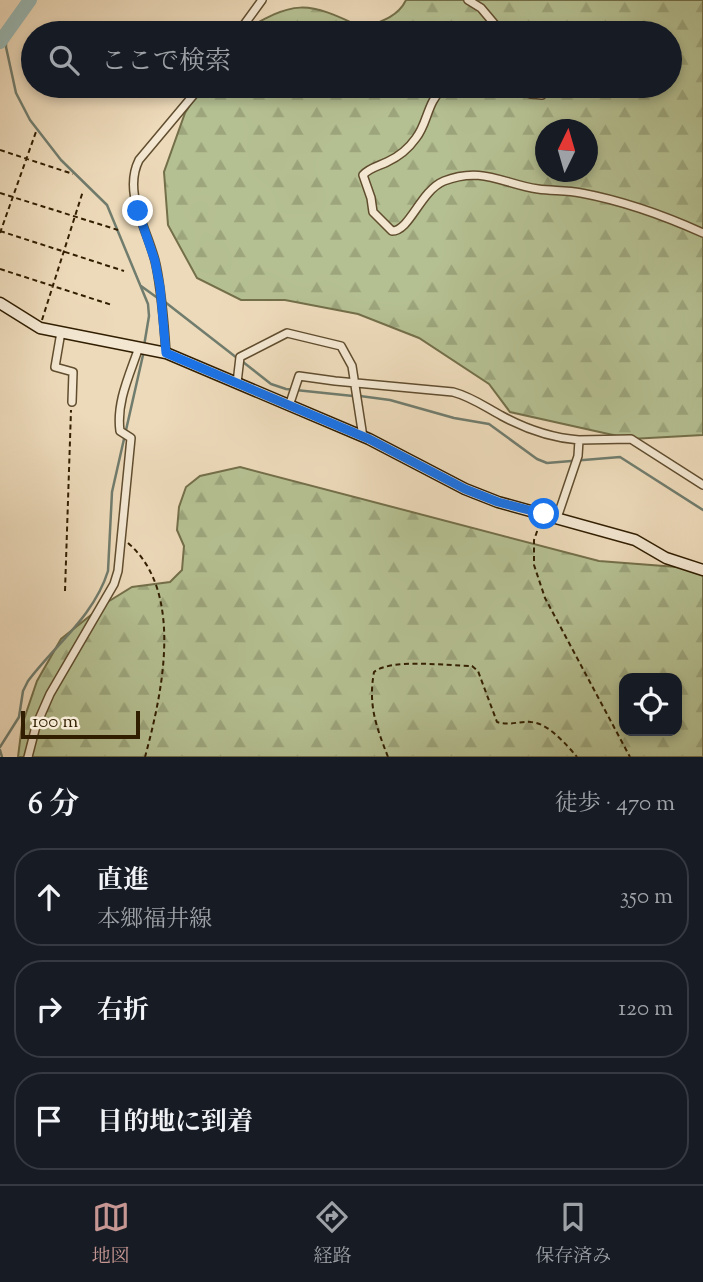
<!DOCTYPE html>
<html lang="ja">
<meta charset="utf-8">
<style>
:root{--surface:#171b24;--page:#20242c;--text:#f1f3f6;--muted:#9ea1a6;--line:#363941;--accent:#c59692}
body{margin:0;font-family:"Sorts Mill Goudy","Noto Serif JP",serif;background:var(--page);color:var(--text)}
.controls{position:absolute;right:21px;bottom:21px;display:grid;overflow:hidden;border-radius:14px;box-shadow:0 4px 10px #0003}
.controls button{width:63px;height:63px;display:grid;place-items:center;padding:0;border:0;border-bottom:2px solid var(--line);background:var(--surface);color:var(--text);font:35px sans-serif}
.compass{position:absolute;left:535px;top:119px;width:63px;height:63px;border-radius:50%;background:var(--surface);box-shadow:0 4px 10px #0003;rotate:5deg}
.scale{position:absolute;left:21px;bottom:18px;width:119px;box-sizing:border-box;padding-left:7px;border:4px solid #311e00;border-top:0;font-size:19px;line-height:24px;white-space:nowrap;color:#311e00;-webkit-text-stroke:5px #f3e7d2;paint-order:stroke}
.stop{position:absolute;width:21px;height:21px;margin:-16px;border:5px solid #1a73e8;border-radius:50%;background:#fff}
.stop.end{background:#1a73e8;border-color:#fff;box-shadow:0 2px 7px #0008}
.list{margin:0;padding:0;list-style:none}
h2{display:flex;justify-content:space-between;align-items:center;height:91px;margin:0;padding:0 28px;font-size:30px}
h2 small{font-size:23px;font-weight:400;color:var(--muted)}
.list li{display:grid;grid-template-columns:46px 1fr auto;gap:21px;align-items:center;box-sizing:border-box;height:98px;margin:0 14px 14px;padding:0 14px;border:2px solid var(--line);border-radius:28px}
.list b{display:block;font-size:26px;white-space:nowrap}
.list p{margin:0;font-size:23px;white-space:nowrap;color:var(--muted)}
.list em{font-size:23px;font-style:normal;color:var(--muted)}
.icon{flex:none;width:38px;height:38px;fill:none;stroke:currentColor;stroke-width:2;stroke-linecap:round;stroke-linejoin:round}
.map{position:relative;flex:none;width:703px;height:757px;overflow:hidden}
.search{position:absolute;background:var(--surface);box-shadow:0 4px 10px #0003;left:21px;right:21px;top:21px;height:77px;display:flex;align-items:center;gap:18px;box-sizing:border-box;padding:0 24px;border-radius:38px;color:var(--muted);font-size:26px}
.sheet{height:427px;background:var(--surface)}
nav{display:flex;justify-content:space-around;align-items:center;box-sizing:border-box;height:98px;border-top:2px solid var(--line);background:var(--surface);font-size:19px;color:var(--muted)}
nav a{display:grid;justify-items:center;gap:4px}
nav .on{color:var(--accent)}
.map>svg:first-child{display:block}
.forest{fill:url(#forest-firs);stroke:#736f49;stroke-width:2;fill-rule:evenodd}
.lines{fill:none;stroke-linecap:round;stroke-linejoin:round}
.stream{stroke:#707c6d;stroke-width:2.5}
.river{stroke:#9abab6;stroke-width:14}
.street-casing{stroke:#604d2e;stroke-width:10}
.secondary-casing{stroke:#311e00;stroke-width:13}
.path{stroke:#311e00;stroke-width:2;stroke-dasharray:5 3.5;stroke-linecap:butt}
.street{stroke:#f3e7d2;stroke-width:7}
.secondary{stroke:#f3e7d2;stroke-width:10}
.route{stroke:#1a73e8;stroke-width:9}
</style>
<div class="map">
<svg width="703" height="757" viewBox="0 0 703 757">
<defs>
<pattern id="forest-firs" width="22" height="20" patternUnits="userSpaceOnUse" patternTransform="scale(1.75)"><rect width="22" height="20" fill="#b5c092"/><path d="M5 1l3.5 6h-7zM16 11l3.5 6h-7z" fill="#9ca57c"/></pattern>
</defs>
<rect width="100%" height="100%" fill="#eddaba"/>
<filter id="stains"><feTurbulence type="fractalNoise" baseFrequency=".00286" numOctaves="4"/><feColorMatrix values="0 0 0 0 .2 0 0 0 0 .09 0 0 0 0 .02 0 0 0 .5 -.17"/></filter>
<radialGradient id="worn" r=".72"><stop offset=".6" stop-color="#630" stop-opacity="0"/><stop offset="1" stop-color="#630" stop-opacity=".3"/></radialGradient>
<path class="forest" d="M406,0H703V435L631,439L510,412L489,384L419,338L358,314L285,300H241L197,278L168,225L164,172L185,113L202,86H670V33H240C294,0 306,0 363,28C380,22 398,17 406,0ZM546,130H588V172H546Z
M240,467L599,561L703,569V757H18L22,725L37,681L61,639L106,603L132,587L170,582L182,570L184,546L177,530L179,507L186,487L200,476ZM624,678H677V731H624Z"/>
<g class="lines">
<path class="stream" d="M6,36V47L16,93L30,120L61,160L107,205L148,304L149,316L144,346
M141,286L159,299
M165,302L237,358
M243,362L271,384L286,389L353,396
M360,396L390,400L454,418L489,424L537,459L547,463L620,457L703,510
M0,747L19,717L23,691L28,681C55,645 94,616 108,571L112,492L143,355
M0,750L2,757"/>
<path class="river" d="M0,42L30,0"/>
<g class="street-casing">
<path id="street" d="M468,0L481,8L502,33
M238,33L262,0
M444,86C426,104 428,123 416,138C409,148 398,157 387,162C379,166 369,168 363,175L371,198L373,212L392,231C410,231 420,191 444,181C482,166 503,184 538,189C552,191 567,190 581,193C624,201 663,215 703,233
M510,86L531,94L542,95L546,86
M61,332L55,367L73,372L72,402
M166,353C164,323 162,294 156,265C149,231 122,194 139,160L201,86
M237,383L240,357L287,333L341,346L352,366L363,437
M289,406L299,376L335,381L453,392C472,397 485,407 502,416C526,429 553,438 579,440
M557,518L578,456L579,440L631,439L703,485
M28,757L36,726L50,694L114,584L118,571L131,438L120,431C116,402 130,374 139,347"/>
</g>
<g class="secondary-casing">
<path id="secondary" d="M0,303L40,328L166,353L369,439L465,489L498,502L635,540L666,558L703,570"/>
</g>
<path class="path" d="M0,150L73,174
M0,193L118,230
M0,231L124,271
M0,233L37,129
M0,269L112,305
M42,320L83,191
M540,523L534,540V565L545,598L630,757
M128,543C185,592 162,694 145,757
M65,591L71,410
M388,757C376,726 368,705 374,672C391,658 449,666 472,666L478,671L497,722C509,726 519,721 531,722C548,723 566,744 577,757"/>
<use href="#street" class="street"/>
<use href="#secondary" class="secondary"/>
</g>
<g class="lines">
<path class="route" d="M138,211L155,261L160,287L166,353L369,439L465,489L498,502L544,514"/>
</g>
<rect width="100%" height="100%" filter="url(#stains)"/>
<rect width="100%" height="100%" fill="url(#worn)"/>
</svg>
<div class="controls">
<button><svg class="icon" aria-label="locate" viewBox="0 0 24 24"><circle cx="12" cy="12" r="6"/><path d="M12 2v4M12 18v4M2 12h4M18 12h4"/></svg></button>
</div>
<svg class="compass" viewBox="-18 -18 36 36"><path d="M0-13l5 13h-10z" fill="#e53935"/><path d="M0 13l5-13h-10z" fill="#9ea1a6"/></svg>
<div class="scale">100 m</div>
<div class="stop" style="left:544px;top:514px"></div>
<div class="stop end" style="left:138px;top:211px"></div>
<div class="search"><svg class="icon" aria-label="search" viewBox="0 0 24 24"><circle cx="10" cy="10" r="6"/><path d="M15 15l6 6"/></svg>ここで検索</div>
</div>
<section class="sheet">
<h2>6 分<small>徒歩 · 470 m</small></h2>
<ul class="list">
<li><svg class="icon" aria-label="ahead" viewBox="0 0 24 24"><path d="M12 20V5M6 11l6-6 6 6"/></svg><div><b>直進</b><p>本郷福井線</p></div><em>350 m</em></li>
<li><svg class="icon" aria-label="right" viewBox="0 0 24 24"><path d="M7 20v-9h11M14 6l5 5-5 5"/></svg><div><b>右折</b></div><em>120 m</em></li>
<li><svg class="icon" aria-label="arrive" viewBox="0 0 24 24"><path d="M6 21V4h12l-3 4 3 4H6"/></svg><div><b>目的地に到着</b></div></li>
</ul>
</section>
<nav>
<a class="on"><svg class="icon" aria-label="map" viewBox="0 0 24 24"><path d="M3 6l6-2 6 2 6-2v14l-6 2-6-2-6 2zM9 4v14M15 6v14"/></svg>地図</a>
<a><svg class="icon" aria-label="directions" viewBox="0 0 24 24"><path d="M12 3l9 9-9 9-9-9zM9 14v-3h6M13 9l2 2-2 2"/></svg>経路</a>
<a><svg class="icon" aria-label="saved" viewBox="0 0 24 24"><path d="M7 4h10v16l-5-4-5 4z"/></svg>保存済み</a>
</nav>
